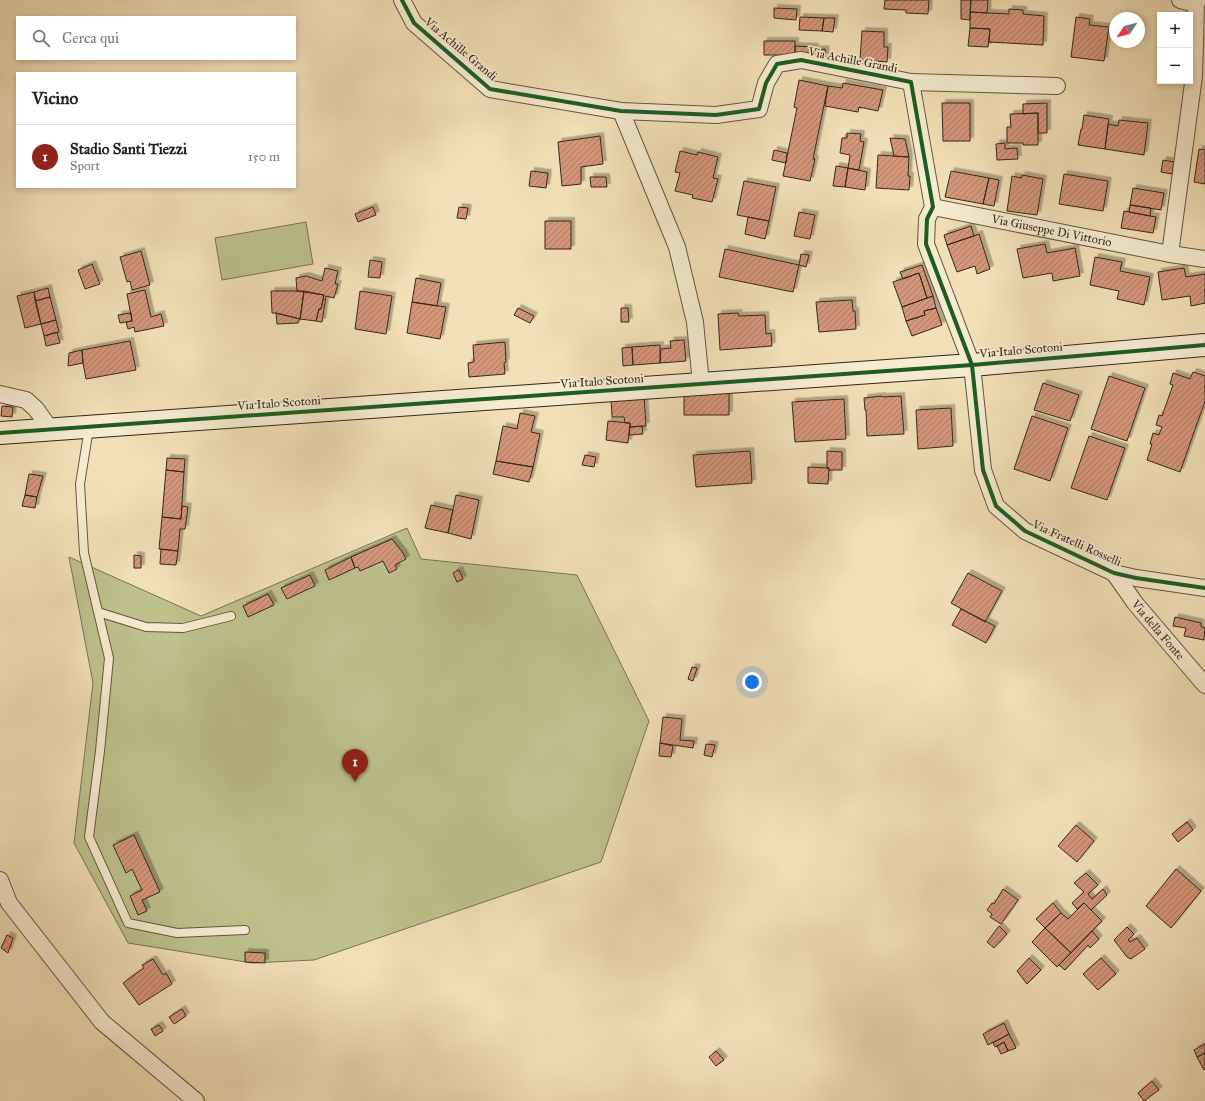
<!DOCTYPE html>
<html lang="it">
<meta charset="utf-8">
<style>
:root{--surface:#fff;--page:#f2f2f2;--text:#222;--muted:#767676;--line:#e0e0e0;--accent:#8f2418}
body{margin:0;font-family:"IM FELL Great Primer",serif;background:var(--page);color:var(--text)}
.controls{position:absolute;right:12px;top:12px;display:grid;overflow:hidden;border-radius:0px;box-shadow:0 2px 6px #0003}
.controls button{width:36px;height:36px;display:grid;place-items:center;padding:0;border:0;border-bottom:1px solid var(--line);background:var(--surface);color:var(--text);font:20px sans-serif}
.compass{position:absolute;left:1109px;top:12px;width:36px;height:36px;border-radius:50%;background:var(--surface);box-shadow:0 2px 6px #0003;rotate:235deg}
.you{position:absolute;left:752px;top:682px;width:14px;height:14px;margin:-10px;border:3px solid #fff;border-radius:50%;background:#1a73e8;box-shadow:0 0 0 6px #1a73e833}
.badge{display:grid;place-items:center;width:26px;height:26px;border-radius:50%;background:var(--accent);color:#fff;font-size:13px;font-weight:700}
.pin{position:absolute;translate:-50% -33px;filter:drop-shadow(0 1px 2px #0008)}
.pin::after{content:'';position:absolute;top:21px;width:14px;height:12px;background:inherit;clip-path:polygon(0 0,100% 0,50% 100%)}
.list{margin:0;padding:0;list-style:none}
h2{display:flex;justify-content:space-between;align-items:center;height:52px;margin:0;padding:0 16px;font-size:17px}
h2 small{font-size:13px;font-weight:400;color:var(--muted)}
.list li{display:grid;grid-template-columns:26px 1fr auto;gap:12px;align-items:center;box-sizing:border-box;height:64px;padding:0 16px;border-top:1px solid var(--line)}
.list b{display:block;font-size:15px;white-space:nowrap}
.list p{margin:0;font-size:13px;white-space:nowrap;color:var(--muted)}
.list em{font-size:13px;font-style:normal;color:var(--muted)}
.icon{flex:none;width:22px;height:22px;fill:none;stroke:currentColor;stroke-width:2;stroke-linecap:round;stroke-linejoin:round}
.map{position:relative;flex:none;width:1205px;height:1101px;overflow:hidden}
.search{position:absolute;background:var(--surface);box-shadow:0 2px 6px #0003;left:16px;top:16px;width:280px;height:44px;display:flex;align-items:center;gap:10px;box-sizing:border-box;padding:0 14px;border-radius:0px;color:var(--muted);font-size:15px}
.panel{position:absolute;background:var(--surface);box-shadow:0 2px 6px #0003;left:16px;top:72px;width:280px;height:116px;border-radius:0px}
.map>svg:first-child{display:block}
.green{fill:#bdc18b;stroke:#797454}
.building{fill:url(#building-hatch);stroke:#35271c;filter:url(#shadow)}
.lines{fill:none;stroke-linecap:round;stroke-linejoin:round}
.lane-casing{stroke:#645542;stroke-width:10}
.street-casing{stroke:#645542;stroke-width:18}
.secondary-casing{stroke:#35271c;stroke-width:24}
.lane{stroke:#f6eacf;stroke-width:8}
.street{stroke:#f6eacf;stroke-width:16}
.secondary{stroke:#f6eacf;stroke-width:22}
.cycleway-casing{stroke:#f6eacf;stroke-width:6}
.cycleway{stroke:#1b5e20;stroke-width:4}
.labels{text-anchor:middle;stroke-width:3.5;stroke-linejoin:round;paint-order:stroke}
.street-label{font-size:12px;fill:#35271c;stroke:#f6eacf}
</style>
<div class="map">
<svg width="1205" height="1101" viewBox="0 0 1205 1101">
<defs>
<pattern id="building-hatch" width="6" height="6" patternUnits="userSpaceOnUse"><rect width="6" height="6" fill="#d49679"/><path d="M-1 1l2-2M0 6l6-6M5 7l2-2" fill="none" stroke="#ad7a62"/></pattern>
<filter id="shadow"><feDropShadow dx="3.5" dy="-3.5" stdDeviation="0" flood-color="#0004"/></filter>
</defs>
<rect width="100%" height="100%" fill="#f1dfb5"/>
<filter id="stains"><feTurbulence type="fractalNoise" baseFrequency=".005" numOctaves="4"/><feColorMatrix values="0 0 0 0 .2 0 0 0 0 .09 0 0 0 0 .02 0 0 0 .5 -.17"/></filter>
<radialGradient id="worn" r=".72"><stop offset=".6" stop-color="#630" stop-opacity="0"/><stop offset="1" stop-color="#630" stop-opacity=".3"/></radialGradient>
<path class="green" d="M306,222L313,264L222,280L215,238Z
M407,528L421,559L577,575L649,721L601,862L314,960L252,963L128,943L74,843L93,683L69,557L201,616Z"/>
<path class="building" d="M885,0H929L928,14L906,13V10L884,9Z
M961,0H971L970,20L961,19Z
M971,0H988L987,13L970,12Z
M774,8L797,9L796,20L774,18Z
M1009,9L1023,10V14L1044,16L1043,45L989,42L990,29L970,28V12L1009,14Z
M800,17L824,18L822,31L799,30Z
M1076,17L1090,19L1089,25L1109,27L1104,61L1071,57Z
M824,18H835L833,32L822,31Z
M970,28L990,29L988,47L968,46Z
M862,31L884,32V47H888L887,62L860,60Z
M764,41H795V55H764Z
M795,46L815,47L816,55H795Z
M825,49L826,58L816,55L814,50Z
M799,80L828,86L813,159H815L810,181L783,176L797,108L794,107Z
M843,83L883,90L878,111L859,107L858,112L825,106L828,86L842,88Z
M942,103H970V141H943Z
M1047,103V133H1038V113L1023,114V104Z
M1038,113V145H1023V143H1007V127H1011L1010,114Z
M1084,115L1109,119L1105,149L1078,145L1081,129H1082Z
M1119,120L1148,123L1144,155L1105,149L1108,124L1118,126Z
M847,133L861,134L860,141L864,142L859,170L848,168L850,155L840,153L842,138H847Z
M600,136L603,164L581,167V184L562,186L558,142Z
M890,138L905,139L909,157L894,156Z
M1005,143V149L1017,148L1018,159L997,160L996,144Z
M1199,149L1205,150V184L1194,182Z
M774,150L787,153L786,163L772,160Z
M680,151L697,155L698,152L718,157L713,178L718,179L712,202L692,198L693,195L675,191L680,173L675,172Z
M878,155L909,157L908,176H910L909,190L876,188Z
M1163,160L1174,162L1172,174L1161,172Z
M836,166L848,168L845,187L833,186Z
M848,168L867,172L865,190L845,187Z
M531,171L548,173L546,188L529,186Z
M951,171L989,178L983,204L945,197Z
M1064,174L1108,181L1103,211L1059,204Z
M1022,175L1043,179L1037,215L1007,211L1012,176L1021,178Z
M590,177H606L607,187H591Z
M989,178L999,180L994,206L983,204Z
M744,181L776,187L769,221L737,215Z
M1133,188L1164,193L1161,210L1130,205Z
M1130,205L1151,208L1150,216L1129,212Z
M373,207L376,215L358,222L355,214Z
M459,207L468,208L466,219L457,218Z
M1124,211L1156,217L1153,233L1121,228Z
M799,212L815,215L810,239L794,236Z
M748,217L769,221L765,239L745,234Z
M545,221H571V249H545Z
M971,226L974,236L947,245L944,235Z
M979,234L990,269L977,274L975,266L957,272L947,245Z
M1045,244L1047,253L1075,248L1080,276L1053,281L1052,273L1023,278L1017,249Z
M725,249L799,265L793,292L719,277Z
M141,251L150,285L132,290L130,281L127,282L120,257Z
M801,254L809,255L806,267L799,265Z
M1095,257L1122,262L1120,271L1150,277L1144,305L1117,299L1119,291L1090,285Z
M370,260L382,262L380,278L368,277Z
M92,264L100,284L85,289L78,270Z
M922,265L933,296L927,298L919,273L903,279L900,272Z
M325,268L338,271L335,284H338L334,298L326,296L322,322L316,321L319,309H321L324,295L297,291L296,278L306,276L322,281Z
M1184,268L1186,277L1205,274V303L1191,306L1190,296L1162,300L1158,272Z
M919,273L927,298L902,307L893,282Z
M416,278L441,283L437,306L412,302Z
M48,288L50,297L35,301L34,292Z
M145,290L151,317L161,314L164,326L135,332L134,327L128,329L126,322L132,321L127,294Z
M271,291H304L300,319L276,313H272Z
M304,291L324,295L321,309H319L316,321L300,319Z
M360,291L392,296L386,334L355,329Z
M34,292L41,324L25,328L17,296Z
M933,296L936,308L924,311L925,315L906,321L902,307Z
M50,297L56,320L41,324L35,301Z
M852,300L853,311H855L856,329L819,332L816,302Z
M412,302L446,307L440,339L407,333Z
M518,308L534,316L530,323L514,315Z
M621,308H628L629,322H621Z
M936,308L942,325L912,336L906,321L925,315L924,311Z
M131,313L132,321L120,323L118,315Z
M276,313L300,319L298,323L277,324Z
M738,313L739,316L765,315L766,334L771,333L772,346L720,350L718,314Z
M56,320L59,332L44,336L41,324Z
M57,332L60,343L46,346L44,336Z
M684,340L686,361L660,363L661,349L671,348L670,341Z
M130,341L136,370L86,379L83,363L82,350Z
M505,342L506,362L504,363L505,374L469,377L468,363L474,362L473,345Z
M660,345V363L633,365L632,347Z
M632,347L633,365L623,366L622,348Z
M82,350L83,363L68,366L69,353Z
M1193,372L1205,376V401L1180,472L1147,460L1152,444H1150L1153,433L1159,435L1162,427L1156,425L1159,415L1162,416L1173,385L1170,384L1173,373L1190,379Z
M1109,376L1145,388L1127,441L1091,429Z
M1043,383L1079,395L1070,421L1034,410Z
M684,389H729V415H684Z
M644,395L646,426L630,427V423H625L624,417H612L611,397Z
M882,396L883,397L901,396L904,434L867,436L866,410H865L864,398Z
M844,399L846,439L795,442L792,402Z
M2,406L13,407L12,417L1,416Z
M951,408L953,446L918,449L916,410Z
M520,413L535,416L531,432L540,434L533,467L496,461L503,426L517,429Z
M1032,416L1068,428L1050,481L1014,469Z
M608,421L630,423L628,443L606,440Z
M642,426L643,434L629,435L630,427Z
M1089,436L1125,448L1107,500L1071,488Z
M750,451L752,483L696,487L693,455Z
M827,451L842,452V470H829V468H827Z
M585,455L596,457L594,467L582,465Z
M167,458L185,459L184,472L166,470Z
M496,461L533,467L529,482L493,474Z
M808,467L829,468L828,484L808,483Z
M166,470L184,472L181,519L162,517Z
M29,474L43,476L37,497L25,495Z
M25,495L37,497L35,508L22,506Z
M456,495L479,500L471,539L448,533Z
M431,505L453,510L448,533L425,528Z
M182,506L188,507L185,529H180L178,551L159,549L162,517L181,519Z
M392,539L403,553L406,559L395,565L397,569L389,573L383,561L360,571L358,567L355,568L351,557Z
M161,549L178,551L176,565L160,564Z
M134,555L141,556V568H134Z
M351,557L355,568L329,580L325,570Z
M459,570L463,579L457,582L453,573Z
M968,573L1002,591L985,622L951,603Z
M310,575L315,586L287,599L281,588Z
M268,594L274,605L248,617L243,606Z
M961,609L995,626L986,643L952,625Z
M1175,617L1201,623V627L1205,628L1204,640L1184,636L1186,628L1173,626Z
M692,667L697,668L693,681L688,679Z
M663,717L682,719L680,740L694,741L693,748L660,743Z
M660,743L673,746L671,757L659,756Z
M706,744L715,745L712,757L704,755Z
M1187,822L1193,830L1178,842L1172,834Z
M1076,825L1094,841L1077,862L1058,846Z
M134,835L160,892L142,900L147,911L138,915L130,896L142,890L132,869L126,873L113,845Z
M1176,869L1201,891L1171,928L1146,906Z
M1086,873L1098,885L1088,894L1092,899L1103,889L1107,895L1091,910L1084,903L1077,909L1072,903L1084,892L1074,883Z
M1003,889L1018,900L1001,924L990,917L992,914L987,910L992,903L994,904Z
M1053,903L1061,913L1045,928L1036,919Z
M1084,903L1102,921L1071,953L1045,928L1061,913L1068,919Z
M999,926L1007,934L994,948L987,942Z
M1127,927L1134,934L1128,940L1130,942L1137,938L1145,949L1131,959L1127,957L1114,940Z
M1045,928L1071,953L1057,967L1032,942Z
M1092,931L1099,939L1090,948L1088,945L1065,970L1059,965Z
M7,935L13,938L8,953L1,948Z
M245,952L265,953V963L245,962Z
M1029,958L1041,970L1027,984L1017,971Z
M1101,958L1116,974L1098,990L1083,974Z
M153,959L163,975L166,973L172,984L139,1005L123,983L144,968L142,965Z
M182,1009L186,1016L174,1024L169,1017Z
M1004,1023L1009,1034L988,1045L983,1034Z
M159,1025L163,1031L155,1036L151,1029Z
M1009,1034L1016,1048L1008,1051L1004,1042L995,1047L993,1043Z
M1004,1042L1008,1051L1001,1054L997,1046Z
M1205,1044V1053L1197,1057L1194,1050Z
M716,1051L724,1060L716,1066L709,1057Z
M1205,1053V1069L1204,1070L1197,1057Z
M1152,1081L1159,1090L1144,1101L1138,1093Z"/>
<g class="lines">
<g class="lane-casing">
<path id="lane" d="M89,428L80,484L84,553L109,658L100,751L89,837L128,923L177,933L245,930
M98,612L146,627L183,628L231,616"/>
</g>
<g class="street-casing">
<g id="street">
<path d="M402,0L414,23L490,89L621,111L716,115L759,109L766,83L777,64L801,60L911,82L933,207L927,219L926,244L972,365L983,470L996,506L1025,531L1114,573L1136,578L1205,588"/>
<path d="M1180,0L1196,4"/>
<path d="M911,82L1057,86"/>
<path d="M621,111L677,247L695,322L701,384"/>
<path id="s1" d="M933,207L1170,254L1205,259"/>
<path d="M1170,254L1194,76L1196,4L1198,0"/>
<path d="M0,394L26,400L36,409L51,430"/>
<path id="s2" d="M1114,573L1135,603L1205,685"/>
<path d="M0,880L9,903L102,1022L196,1101"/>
</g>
</g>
<g class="secondary-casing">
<path id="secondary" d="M0,433L972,365L1205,345"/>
</g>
<use href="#lane" class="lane"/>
<use href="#street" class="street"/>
<use href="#secondary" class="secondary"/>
<g class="cycleway-casing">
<path id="cycleway" d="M402,0L414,23L490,89L621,111L716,115L759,109L766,83L777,64L801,60L911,82L933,207L927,219L926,244L972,365L983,470L996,506L1025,531L1114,573L1136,578L1205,588
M0,433L972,365L1205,345"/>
</g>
<use href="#cycleway" class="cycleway"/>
</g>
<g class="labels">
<g class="street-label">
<text transform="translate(461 49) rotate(40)" y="4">Via Achille Grandi</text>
<text transform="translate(853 60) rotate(11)" y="4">Via Achille Grandi</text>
<text dy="4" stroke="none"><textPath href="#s1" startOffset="121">Via Giuseppe Di Vittorio</textPath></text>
<text transform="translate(1021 350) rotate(-5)" y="4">Via Italo Scotoni</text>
<text transform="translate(602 381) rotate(-4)" y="4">Via Italo Scotoni</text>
<text transform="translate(279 403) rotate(-4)" y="4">Via Italo Scotoni</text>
<text transform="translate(1077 543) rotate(24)" y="4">Via Fratelli Rosselli</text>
<text dy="4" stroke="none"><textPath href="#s2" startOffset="72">Via della Fonte</textPath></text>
</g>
</g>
<rect width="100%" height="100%" filter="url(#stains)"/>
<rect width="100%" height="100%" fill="url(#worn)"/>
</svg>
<div class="controls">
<button>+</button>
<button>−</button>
</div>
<svg class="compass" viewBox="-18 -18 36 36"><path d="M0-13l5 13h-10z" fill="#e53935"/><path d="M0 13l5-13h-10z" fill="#767676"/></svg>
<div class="you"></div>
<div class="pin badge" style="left:355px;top:782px">1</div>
<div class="search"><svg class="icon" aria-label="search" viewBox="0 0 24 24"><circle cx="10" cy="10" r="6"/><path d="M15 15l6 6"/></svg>Cerca qui</div>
<section class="panel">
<h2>Vicino<small></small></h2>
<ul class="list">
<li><span class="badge">1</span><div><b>Stadio Santi Tiezzi</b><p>Sport</p></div><em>150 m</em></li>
</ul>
</section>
</div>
